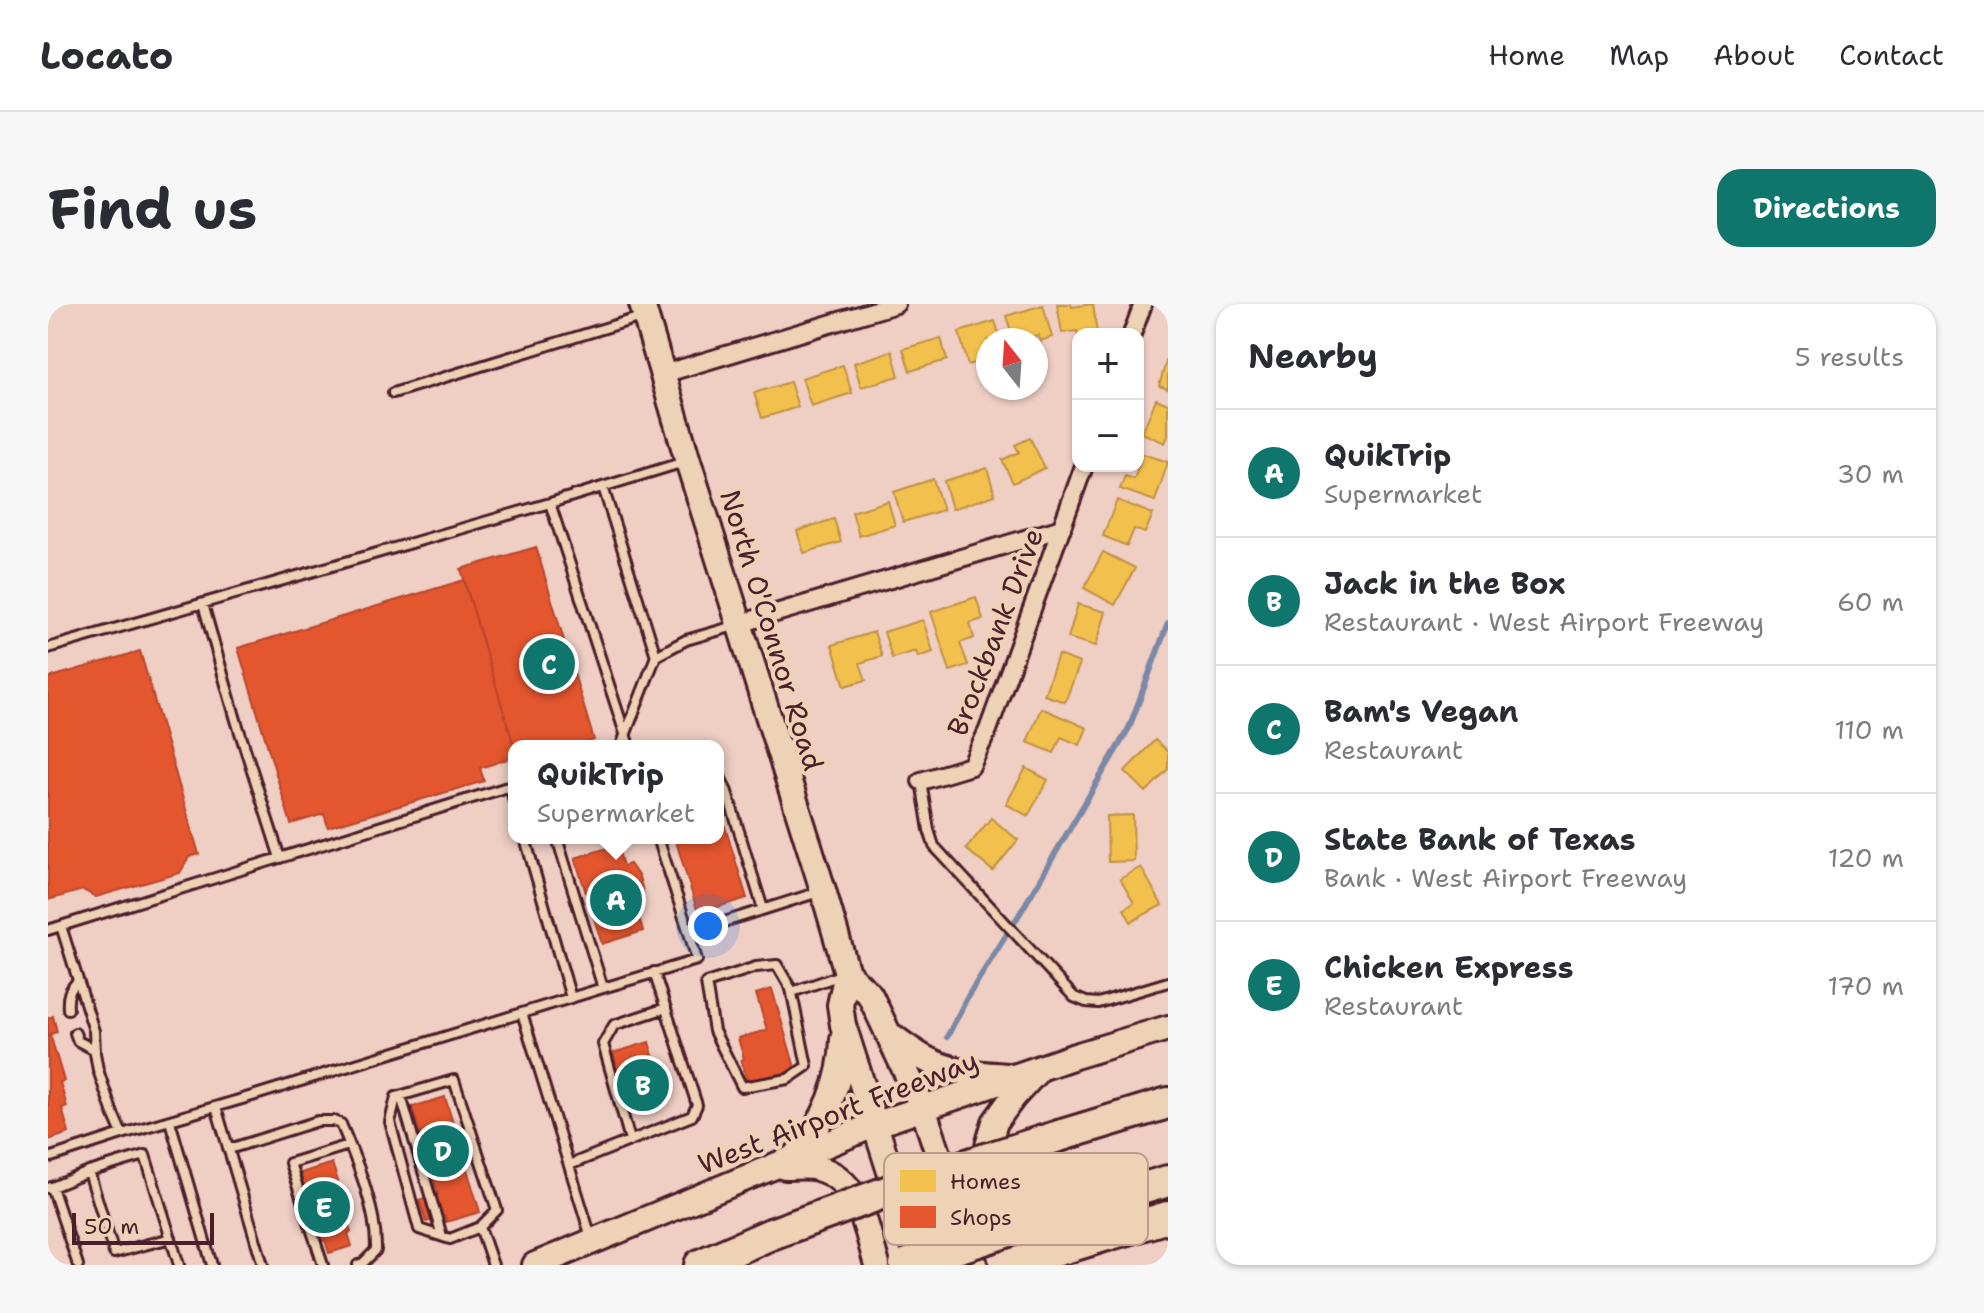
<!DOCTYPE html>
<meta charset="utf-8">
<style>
:root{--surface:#fff;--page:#f7f7f7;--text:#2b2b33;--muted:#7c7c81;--line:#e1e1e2;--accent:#0f766e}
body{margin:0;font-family:"Shantell Sans",sans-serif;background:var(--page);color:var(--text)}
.controls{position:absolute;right:24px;top:24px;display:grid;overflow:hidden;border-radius:16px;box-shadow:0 2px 6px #0004}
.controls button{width:72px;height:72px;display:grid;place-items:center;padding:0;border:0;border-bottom:2px solid var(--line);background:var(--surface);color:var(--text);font:40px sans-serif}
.compass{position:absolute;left:928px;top:24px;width:72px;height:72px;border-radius:50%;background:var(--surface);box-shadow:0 2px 6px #0004;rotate:343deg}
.scale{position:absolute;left:24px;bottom:20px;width:142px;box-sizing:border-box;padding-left:8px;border:4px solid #4a1f2b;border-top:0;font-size:22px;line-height:28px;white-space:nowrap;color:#4a1f2b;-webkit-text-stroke:6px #eed2b5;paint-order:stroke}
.you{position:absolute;left:660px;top:622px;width:28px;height:28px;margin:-20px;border:6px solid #fff;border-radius:50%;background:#1a73e8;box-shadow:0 0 0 12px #1a73e833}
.badge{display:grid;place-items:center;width:52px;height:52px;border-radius:50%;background:var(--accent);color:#fff;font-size:26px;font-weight:700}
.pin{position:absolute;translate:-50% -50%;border:4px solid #fff;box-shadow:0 2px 8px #0006}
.popup{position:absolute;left:460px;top:436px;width:216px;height:104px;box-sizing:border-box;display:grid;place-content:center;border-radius:16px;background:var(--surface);filter:drop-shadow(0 2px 6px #0005);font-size:26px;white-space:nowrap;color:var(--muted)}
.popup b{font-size:30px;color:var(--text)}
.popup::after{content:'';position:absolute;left:50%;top:100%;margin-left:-16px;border:16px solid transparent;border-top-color:var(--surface)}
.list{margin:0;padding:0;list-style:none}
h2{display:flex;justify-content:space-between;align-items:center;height:104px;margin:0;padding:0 32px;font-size:34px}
h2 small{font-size:26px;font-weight:400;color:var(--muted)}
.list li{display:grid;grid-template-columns:52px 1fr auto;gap:24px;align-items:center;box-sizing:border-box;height:128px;padding:0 32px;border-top:2px solid var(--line)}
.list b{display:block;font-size:30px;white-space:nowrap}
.list p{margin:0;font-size:26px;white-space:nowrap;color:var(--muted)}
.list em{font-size:26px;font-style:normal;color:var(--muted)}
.map{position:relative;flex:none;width:1120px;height:961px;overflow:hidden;border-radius:24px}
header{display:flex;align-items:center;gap:48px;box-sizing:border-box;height:112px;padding:0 40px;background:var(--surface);border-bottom:2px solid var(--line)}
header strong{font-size:38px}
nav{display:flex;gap:44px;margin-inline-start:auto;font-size:28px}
.intro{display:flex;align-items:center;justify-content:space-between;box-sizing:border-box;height:192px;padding:0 48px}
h1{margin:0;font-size:56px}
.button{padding:20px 36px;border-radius:24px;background:var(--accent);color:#fff;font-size:28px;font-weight:700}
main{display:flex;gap:48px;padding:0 48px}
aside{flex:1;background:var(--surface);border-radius:24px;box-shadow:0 2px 6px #0004}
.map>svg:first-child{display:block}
.homes{fill:#f2c14e;stroke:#c09044;stroke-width:2}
.shops{fill:#e4572e;stroke:#b6462d;stroke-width:2}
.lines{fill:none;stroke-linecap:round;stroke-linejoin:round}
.stream{stroke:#7c88a7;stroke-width:6}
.lane-casing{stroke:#4a1f2b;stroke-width:14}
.street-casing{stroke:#4a1f2b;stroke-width:22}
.secondary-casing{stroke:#4a1f2b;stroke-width:30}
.highway-casing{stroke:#4a1f2b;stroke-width:36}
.lane{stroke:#eed2b5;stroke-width:8}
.street{stroke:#eed2b5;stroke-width:16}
.secondary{stroke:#eed2b5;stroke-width:24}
.highway{stroke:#eed2b5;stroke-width:30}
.highway-bridge-casing{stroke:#4a1f2b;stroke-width:36;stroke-linecap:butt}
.highway-bridge{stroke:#eed2b5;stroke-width:30}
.labels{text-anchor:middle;stroke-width:8;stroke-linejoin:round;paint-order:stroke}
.street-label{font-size:28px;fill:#4a1f2b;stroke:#eed2b5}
.key{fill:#eed2b5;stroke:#bd9c8c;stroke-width:2}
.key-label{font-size:22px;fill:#4a1f2b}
</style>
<header>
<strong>Locato</strong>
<nav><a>Home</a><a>Map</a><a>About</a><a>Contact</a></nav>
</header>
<div class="intro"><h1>Find us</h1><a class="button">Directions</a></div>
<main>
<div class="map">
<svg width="1120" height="961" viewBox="0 0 1120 961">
<rect width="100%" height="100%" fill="#efcec4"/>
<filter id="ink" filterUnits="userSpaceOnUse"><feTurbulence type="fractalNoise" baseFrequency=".0125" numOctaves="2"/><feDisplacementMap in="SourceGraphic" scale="16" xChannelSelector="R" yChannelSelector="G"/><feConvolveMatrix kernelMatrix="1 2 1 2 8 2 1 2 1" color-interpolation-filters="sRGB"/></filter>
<g filter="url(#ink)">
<path class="homes" d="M1009,0H1023L1024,3L1045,0L1049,30H1030V35L1029,27L1014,29Z
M995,1L1004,33L992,37L990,31L975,36H966L958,12Z
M947,17L953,36H940V55L920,61L911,28Z
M893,34L899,56L862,67L855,45Z
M844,47L851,72L813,83L806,59Z
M1120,51V85L1111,82Z
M795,61L804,89L763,102L754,74Z
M742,78L750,103L714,114L706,89Z
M1108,95L1120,100V132L1117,139L1094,129Z
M982,134L997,164L965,179L954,156L971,148L967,141Z
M1095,150L1120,158L1107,197L1072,185L1077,172L1086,175Z
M939,164L947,191L904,205L896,177Z
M885,175L895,206L855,218L846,188Z
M1069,196L1105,210L1097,229L1086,225L1079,242L1055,232Z
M840,197L847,221L811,232L804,208Z
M786,215L793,238L756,249L749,227Z
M1055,248L1087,264L1067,301L1036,284Z
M928,293L935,315L922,319L926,334L912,339L920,361L902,367L883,308Z
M1030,300L1058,308L1048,342L1020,334Z
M875,316L885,348L870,353L868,347L844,354L836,328Z
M826,328L834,352L812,359L818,376L797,382L784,341Z
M1010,351L1032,359L1017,398L996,391Z
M993,404L1039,424L1032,441L1013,433L1006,449L979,438Z
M1107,436L1120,448V465L1098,488L1077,467Z
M978,464L1000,476L980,512L958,500Z
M1085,511L1086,557L1060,558L1059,512Z
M943,514L970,536L945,567L918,545Z
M1093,563L1114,601L1083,618L1076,605L1086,599L1072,575Z"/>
<path class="shops" d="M488,243L546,436L527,442H466L413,265Z
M416,276L466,442V453L432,464L436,477L280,523L276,510L243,520L190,344Z
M92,347L151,550L141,553L132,569L48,593L35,586L0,596V374Z
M670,500L699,594L650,609L627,534H670Z
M569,541L575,562L582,560L591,573L595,588V604L589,606L595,627L554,640L527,554Z
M724,685L748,767L700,781L693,756L696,755L690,734L719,726L708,690Z
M5,712L9,728L2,730L16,777L12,778L19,803L14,804L21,829L0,836V714Z
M601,738L617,792L599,797L600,802L575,810L570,794L579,792L572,768L563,771L560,762L568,759L565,749Z
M397,793L432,908L398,918L397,912L378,918L371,896L390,890L364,803Z
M284,859L301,911L298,912L303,928L300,929L304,942L281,949L277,936L272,938L267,923L261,925L251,895L257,893L250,870Z"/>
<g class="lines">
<path class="stream" d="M899,733L920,692L971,611L1081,424L1120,319"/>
<g class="lane-casing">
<path id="lane" d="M345,89L593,13
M555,183L608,352
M155,300L188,416L232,554
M0,344L502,199
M573,442L608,352L638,336L690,321
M581,442L502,199L636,158
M670,468L679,488L715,605
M873,477L881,526L886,542L1026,693L1038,698L1050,699L1120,678
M462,482L466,497
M477,534L523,694
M509,534L555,684L649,656L641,629L774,587
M610,534L641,629
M13,622L46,727L47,749L50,766L64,807L74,830L201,793L555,684
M0,626L466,481
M729,661L743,685L759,762L740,775L694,783L666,727L658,679L708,663Z
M744,688L796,670
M20,705C19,691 21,686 30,677
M474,709L543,933
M27,729L30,737L47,746
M406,776L449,906L432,923L402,935L371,925L342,818L348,793Z
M353,792L394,932
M168,803L215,961
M122,817L164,961
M582,836L555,740L566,721L618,704
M181,845L270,817H286L293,820C309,858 329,905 328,946L315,959L310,961
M0,854L74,830
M521,861L644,812L649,801L606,668
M4,883L41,868
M0,884L4,883L30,961
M432,923L445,961
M123,934L66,949L41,868L97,851L131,961
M275,961L242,859L301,841"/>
</g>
<g class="street-casing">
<path id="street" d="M1084,30L1095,0
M615,70L848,0
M691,320L1014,224
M873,477L923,462L940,426L1036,162"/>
</g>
<g class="secondary-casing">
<path id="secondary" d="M594,0L640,157L775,586L799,669L792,701L795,721L872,961
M799,669L822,691L875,804L927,961
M845,733C859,743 872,754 889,760C911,769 936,770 959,772
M749,851C777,817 794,780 795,735
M737,863C747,863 759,861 769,864C812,875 818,924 829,961
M966,942L945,872L940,842L947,818L966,792L990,766
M487,961L826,821L1027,752L1120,724"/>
</g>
<g class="highway-casing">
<path id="highway" d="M1014,831L1120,799
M1055,896L1120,877
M1059,931L1120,913
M652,961L723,930"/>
</g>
<use href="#lane" class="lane"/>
<use href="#street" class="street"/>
<use href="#secondary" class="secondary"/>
<use href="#highway" class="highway"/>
<g class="highway-bridge-casing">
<path id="highway-bridge" d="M723,930L874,875L1014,831
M857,961L1055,896
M962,961L1059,931"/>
</g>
<use href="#highway-bridge" class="highway-bridge"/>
</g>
</g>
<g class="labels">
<g class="street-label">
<text transform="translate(724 326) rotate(73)" y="10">North O'Connor Road</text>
<text transform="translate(947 328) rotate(-69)" y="10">Brockbank Drive</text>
<text transform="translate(790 808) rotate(-21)" y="10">West Airport Freeway</text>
</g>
</g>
<rect x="836" y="849" width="264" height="92" rx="12" class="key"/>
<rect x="852" y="866" width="36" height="22" fill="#f2c14e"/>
<rect x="852" y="902" width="36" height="22" fill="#e4572e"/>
<g class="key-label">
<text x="902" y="885">Homes</text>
<text x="902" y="921">Shops</text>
</g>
</svg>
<div class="controls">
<button>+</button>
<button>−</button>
</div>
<svg class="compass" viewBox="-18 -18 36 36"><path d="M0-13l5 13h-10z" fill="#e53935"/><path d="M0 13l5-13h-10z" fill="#7c7c81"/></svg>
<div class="scale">50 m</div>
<div class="you"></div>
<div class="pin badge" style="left:568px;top:596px">A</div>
<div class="popup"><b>QuikTrip</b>Supermarket</div>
<div class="pin badge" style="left:595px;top:781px">B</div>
<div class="pin badge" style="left:501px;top:360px">C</div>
<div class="pin badge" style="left:395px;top:847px">D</div>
<div class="pin badge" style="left:276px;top:903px">E</div>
</div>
<aside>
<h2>Nearby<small>5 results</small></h2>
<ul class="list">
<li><span class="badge">A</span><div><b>QuikTrip</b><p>Supermarket</p></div><em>30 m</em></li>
<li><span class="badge">B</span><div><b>Jack in the Box</b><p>Restaurant · West Airport Freeway</p></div><em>60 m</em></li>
<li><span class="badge">C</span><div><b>Bam's Vegan</b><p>Restaurant</p></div><em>110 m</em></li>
<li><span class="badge">D</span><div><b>State Bank of Texas</b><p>Bank · West Airport Freeway</p></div><em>120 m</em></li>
<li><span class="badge">E</span><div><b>Chicken Express</b><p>Restaurant</p></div><em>170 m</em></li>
</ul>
</aside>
</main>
